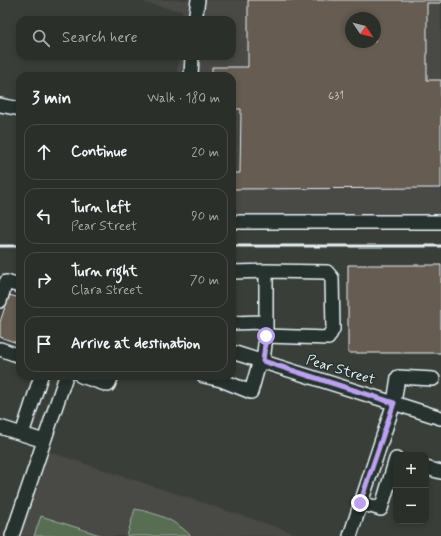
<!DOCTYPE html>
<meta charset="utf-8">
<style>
:root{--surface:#2b2f2a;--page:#373b36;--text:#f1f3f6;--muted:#a6a9a8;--line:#474a47}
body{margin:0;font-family:Mynerve,sans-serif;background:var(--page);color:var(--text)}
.controls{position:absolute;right:12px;bottom:12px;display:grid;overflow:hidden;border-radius:8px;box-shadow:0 2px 6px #0003}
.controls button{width:36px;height:36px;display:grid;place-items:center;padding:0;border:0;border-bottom:1px solid var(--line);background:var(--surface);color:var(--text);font:20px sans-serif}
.compass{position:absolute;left:345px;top:12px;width:36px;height:36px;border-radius:50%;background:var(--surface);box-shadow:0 2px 6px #0003;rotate:125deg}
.stop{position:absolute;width:12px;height:12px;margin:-9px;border:3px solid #bca0f2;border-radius:50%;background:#fff}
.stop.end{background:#bca0f2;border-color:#fff;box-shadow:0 1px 4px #0008}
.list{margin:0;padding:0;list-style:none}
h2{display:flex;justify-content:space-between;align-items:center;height:52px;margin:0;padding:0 16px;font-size:17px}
h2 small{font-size:13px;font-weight:400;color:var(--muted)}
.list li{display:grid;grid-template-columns:26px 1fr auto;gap:12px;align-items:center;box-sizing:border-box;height:56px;margin:0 8px 8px;padding:0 8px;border:1px solid var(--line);border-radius:12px}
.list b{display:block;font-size:15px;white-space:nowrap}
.list p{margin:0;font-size:13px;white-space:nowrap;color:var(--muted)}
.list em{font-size:13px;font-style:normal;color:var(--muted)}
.icon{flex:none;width:22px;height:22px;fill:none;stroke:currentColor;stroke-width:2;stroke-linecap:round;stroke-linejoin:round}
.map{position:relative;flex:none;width:441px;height:536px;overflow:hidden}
.search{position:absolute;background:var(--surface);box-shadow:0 2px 6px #0003;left:16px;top:16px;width:220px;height:44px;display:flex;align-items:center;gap:10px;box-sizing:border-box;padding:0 14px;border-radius:12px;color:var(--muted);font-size:15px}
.panel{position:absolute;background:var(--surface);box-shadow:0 2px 6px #0003;left:16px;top:72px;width:220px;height:308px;border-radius:12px}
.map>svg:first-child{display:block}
.built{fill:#494a44;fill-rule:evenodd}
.green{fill:#586e53;stroke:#a0b0a6}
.building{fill:#665b51;stroke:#e8f1f8;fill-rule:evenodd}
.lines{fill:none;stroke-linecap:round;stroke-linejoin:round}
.minor-casing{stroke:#e8f1f8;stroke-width:16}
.minor{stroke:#26332d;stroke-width:13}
.rail{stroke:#e8f1f8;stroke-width:3}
.route{stroke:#bca0f2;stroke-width:5}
.labels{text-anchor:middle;stroke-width:3;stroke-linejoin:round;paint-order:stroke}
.number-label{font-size:12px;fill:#c8ccce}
.street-label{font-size:14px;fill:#e8f1f8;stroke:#26332d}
</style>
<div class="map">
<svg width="441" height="536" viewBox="0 0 441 536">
<rect width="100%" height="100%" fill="#393f38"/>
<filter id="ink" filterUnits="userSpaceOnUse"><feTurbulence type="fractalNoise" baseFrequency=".025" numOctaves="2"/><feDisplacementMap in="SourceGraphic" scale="8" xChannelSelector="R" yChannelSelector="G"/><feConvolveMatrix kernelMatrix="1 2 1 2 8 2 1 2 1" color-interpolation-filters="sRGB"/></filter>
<g filter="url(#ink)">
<path class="built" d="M146,0H441V230H232V76H177L179,56H232V20H182V11L145,3ZM351,18H375V42H351Z
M41,449L303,536H10Z"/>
<path class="green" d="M135,509C156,513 176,520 191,536H127Z
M41,516L100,535L99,536H34Z"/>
<path class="building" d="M248,0H441V3H427V80H441V188L232,189V173H240L241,109H232V76H212V67H248ZM351,18H375V42H351Z
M348,265H441V353H348Z
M9,295L20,298V344L0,337V322Z"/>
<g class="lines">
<g class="minor-casing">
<path id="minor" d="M195,20L198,0
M191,76L192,56
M0,105L20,109
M232,222H441
M232,272L266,271L327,272L332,278L333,329L328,338L266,336
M0,301L6,282L20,286
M232,323L265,322
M0,349L20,356
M232,352L441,418
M263,361L266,336V271
M81,376L108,385L112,376
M204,376L221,380L251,392L260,360
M0,427L44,441
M22,434L41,376
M426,468L441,472
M361,503L381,509L396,459
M12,536L66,376
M350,536L394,403L398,377L433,379"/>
</g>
<use href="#minor" class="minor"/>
<path class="rail" d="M0,246H20
M232,246H441"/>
</g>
</g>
<g class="lines" filter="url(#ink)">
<path class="route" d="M266,336L263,361L394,403L360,503"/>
</g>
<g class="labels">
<g class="number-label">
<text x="336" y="99">631</text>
</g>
<g class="street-label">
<text transform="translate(341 369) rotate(17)" y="5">Pear Street</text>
</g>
</g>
</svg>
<div class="controls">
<button>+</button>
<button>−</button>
</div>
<svg class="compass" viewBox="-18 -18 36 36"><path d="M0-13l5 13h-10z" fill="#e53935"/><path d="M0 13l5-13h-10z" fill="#a6a9a8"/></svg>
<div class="stop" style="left:266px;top:336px"></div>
<div class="stop end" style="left:360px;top:503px"></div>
<div class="search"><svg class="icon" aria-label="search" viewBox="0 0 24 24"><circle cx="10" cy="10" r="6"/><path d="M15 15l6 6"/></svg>Search here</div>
<section class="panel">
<h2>3 min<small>Walk · 180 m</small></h2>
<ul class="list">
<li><svg class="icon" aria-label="ahead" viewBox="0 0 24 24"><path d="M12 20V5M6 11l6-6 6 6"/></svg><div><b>Continue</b></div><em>20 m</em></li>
<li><svg class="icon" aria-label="left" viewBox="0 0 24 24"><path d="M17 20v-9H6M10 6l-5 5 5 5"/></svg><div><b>Turn left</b><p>Pear Street</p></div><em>90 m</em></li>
<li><svg class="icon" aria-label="right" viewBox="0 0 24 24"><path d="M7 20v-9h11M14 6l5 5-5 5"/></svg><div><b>Turn right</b><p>Clara Street</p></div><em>70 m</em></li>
<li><svg class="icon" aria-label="arrive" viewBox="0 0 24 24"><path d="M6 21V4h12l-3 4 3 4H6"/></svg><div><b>Arrive at destination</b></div></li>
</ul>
</section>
</div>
